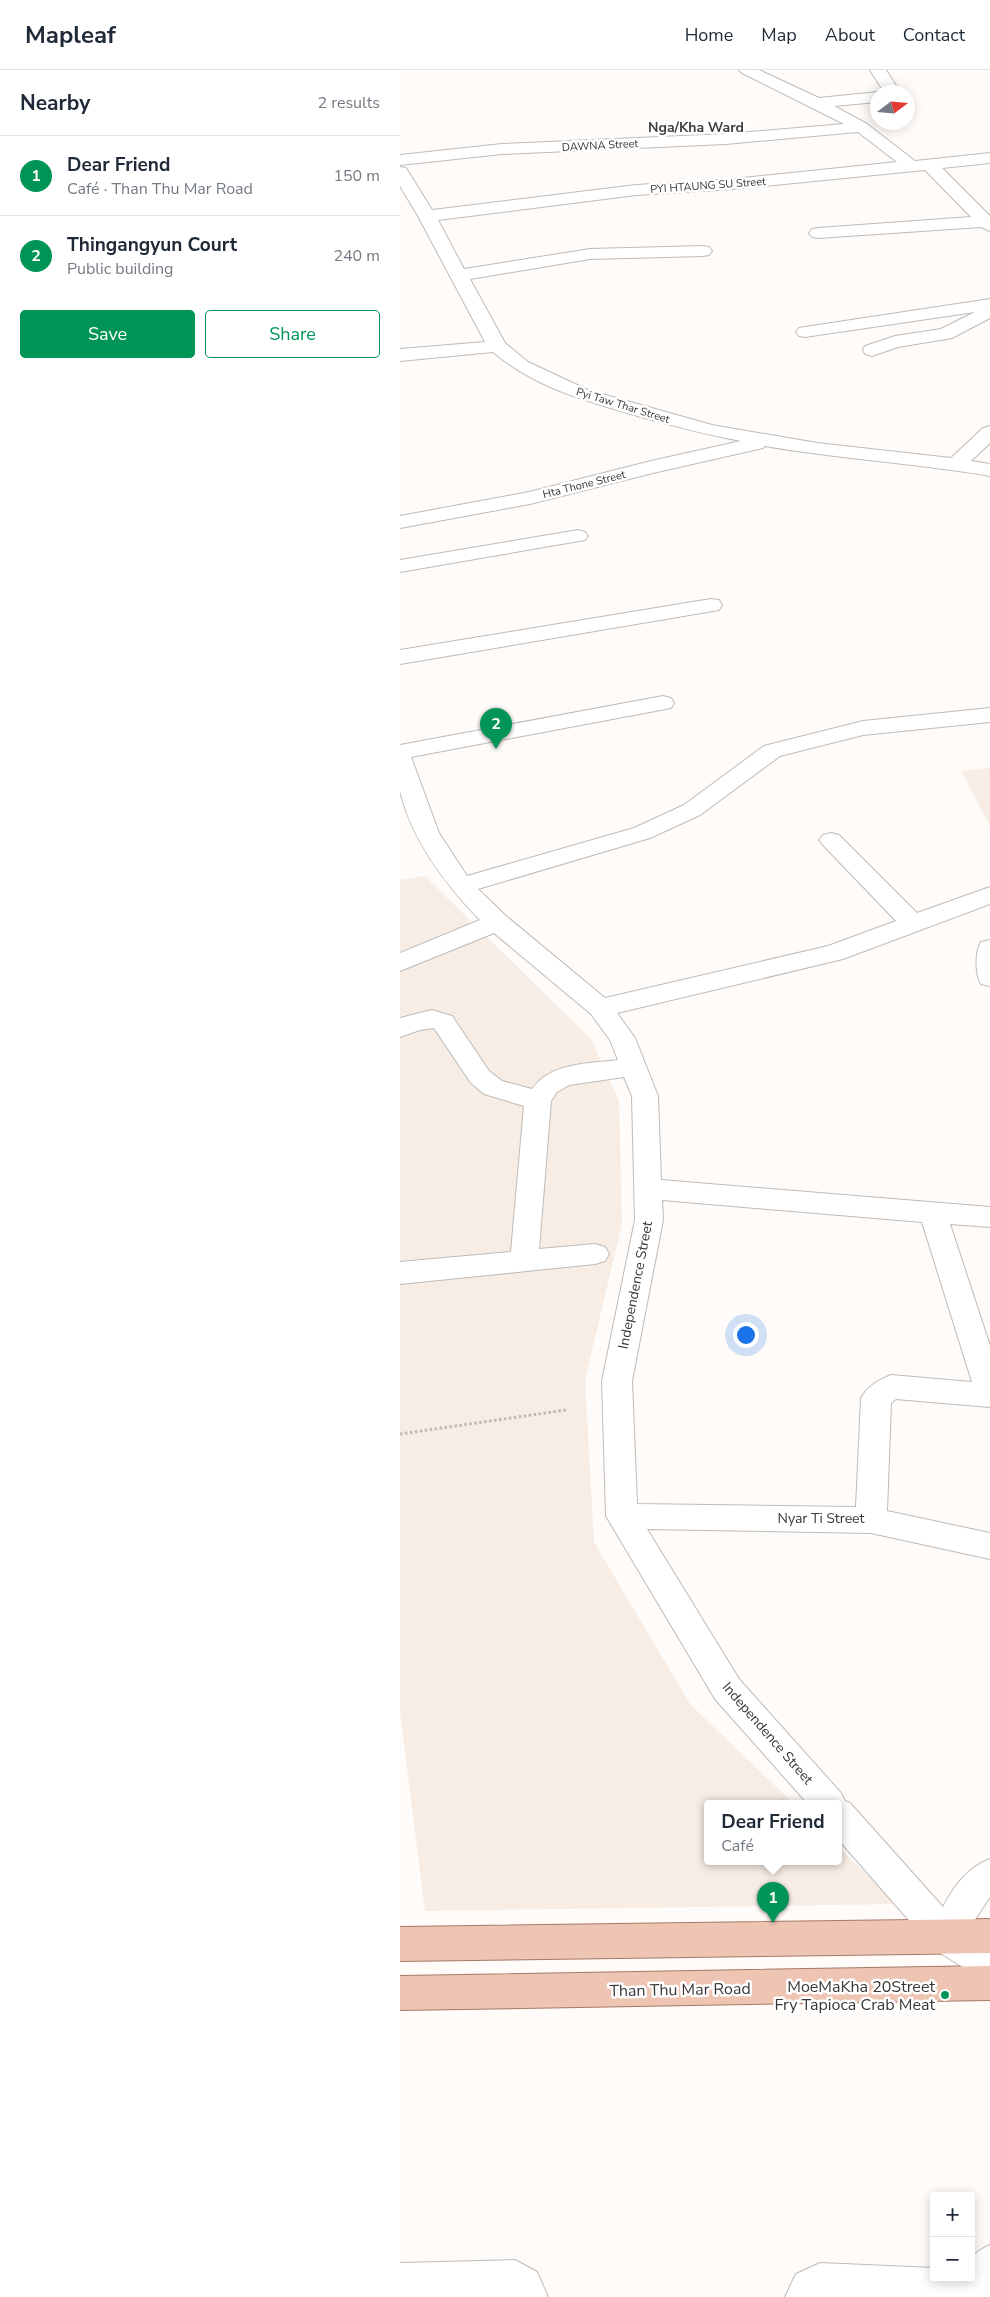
<!DOCTYPE html>
<meta charset="utf-8">
<style>
:root{--surface:#fff;--page:#f2f2f3;--text:#1f2937;--muted:#747a83;--line:#e0e1e3;--accent:#009556}
body{margin:0;font-family:"Nunito Sans",sans-serif;background:var(--page);color:var(--text)}
.controls{position:absolute;right:15px;bottom:15px;display:grid;overflow:hidden;border-radius:5px;box-shadow:0 2px 12px #0003}
.controls button{width:45px;height:45px;display:grid;place-items:center;padding:0;border:0;border-bottom:1px solid var(--line);background:var(--surface);color:var(--text);font:25px sans-serif}
.compass{position:absolute;left:470px;top:15px;width:45px;height:45px;border-radius:50%;background:var(--surface);box-shadow:0 2px 12px #0003;rotate:74deg}
.you{position:absolute;left:345px;top:1264px;width:18px;height:18px;margin:-12px;border:4px solid #fff;border-radius:50%;background:#1a73e8;box-shadow:0 0 0 8px #1a73e833}
.badge{display:grid;place-items:center;width:32px;height:32px;border-radius:50%;background:var(--accent);color:#fff;font-size:16px;font-weight:700}
.pin{position:absolute;translate:-50% -41px;filter:drop-shadow(0 1px 2px #0008)}
.pin::after{content:'';position:absolute;top:26px;width:18px;height:15px;background:inherit;clip-path:polygon(0 0,100% 0,50% 100%)}
.popup{position:absolute;left:304px;top:1730px;width:138px;height:65px;box-sizing:border-box;display:grid;place-content:center;border-radius:5px;background:var(--surface);filter:drop-shadow(0 1px 4px #0005);font-size:16px;white-space:nowrap;color:var(--muted)}
.popup b{font-size:19px;color:var(--text)}
.popup::after{content:'';position:absolute;left:50%;top:100%;margin-left:-10px;border:10px solid transparent;border-top-color:var(--surface)}
.list{margin:0;padding:0;list-style:none}
h2{display:flex;justify-content:space-between;align-items:center;height:65px;margin:0;padding:0 20px;font-size:21px}
h2 small{font-size:16px;font-weight:400;color:var(--muted)}
.list li{display:grid;grid-template-columns:32px 1fr auto;gap:15px;align-items:center;box-sizing:border-box;height:80px;padding:0 20px;border-top:1px solid var(--line)}
.list b{display:block;font-size:19px;white-space:nowrap}
.list p{margin:0;font-size:16px;white-space:nowrap;color:var(--muted)}
.list em{font-size:16px;font-style:normal;color:var(--muted)}
.actions{display:flex;gap:10px;padding:15px 20px}
.actions a{flex:1;padding:11px 0;border:1px solid var(--accent);border-radius:5px;text-align:center;font-size:18px;color:var(--accent)}
.actions .main{background:var(--accent);color:#fff}
.map{position:relative;flex:none;width:590px;height:2227px;overflow:hidden}
header{display:flex;align-items:center;gap:30px;box-sizing:border-box;height:70px;padding:0 25px;background:var(--surface);border-bottom:1px solid var(--line)}
header strong{font-size:24px}
nav{display:flex;gap:28px;margin-inline-start:auto;font-size:18px}
main{display:flex}
aside{flex:1;background:var(--surface)}
.map>svg:first-child{display:block}
.built{fill:#f7ede5}
.lines{fill:none;stroke-linecap:round;stroke-linejoin:round}
.minor-casing{stroke:#bebbb9;stroke-width:2}
.major-casing{stroke:#a77967;stroke-width:2}
.path{stroke:#bcb9b7;stroke-width:3;stroke-dasharray:2.5 2.5;stroke-linecap:butt}
.minor{fill:#fff;fill-rule:evenodd}
.major{fill:#eec4b3;fill-rule:evenodd}
.poi-dot{fill:#009556;stroke:#fff;stroke-width:2}
.labels{text-anchor:middle;stroke-width:5;stroke-linejoin:round;paint-order:stroke}
.far-street-label{font-size:11px;fill:#383736;stroke:#fff}
.far-quarter-label{font-size:14px;font-weight:bold;fill:#403d3b;stroke:#fff}
.street-label{font-size:14px;fill:#383736;stroke:#fff}
.near-poi-label{font-size:16px;fill:#383736;stroke:#fff;text-anchor:end}
.near-street-label{font-size:16px;fill:#383736;stroke:#fff}
</style>
<header>
<strong>Mapleaf</strong>
<nav><a>Home</a><a>Map</a><a>About</a><a>Contact</a></nav>
</header>
<main>
<aside>
<h2>Nearby<small>2 results</small></h2>
<ul class="list">
<li><span class="badge">1</span><div><b>Dear Friend</b><p>Café · Than Thu Mar Road</p></div><em>150 m</em></li>
<li><span class="badge">2</span><div><b>Thingangyun Court</b><p>Public building</p></div><em>240 m</em></li>
</ul>
<div class="actions"><a class="main">Save</a><a>Share</a></div>
</aside>
<div class="map">
<svg width="590" height="2227" viewBox="0 0 590 2227">
<rect width="100%" height="100%" fill="#fefbf8"/>
<path class="built" d="M590,698V756L561,701Z
M25,806L191,969L219,1031L222,1154L185,1310L194,1472L290,1634L394,1734H308V1792H438V1777L498,1834L25,1841L0,1642V810Z"/>
<g class="lines">
<g class="minor-casing">
<path id="minor" d="M339,0H359L419,28L478,22H479L478,32L434,36L467,54L515,91L590,83V93L542,98L590,146V161L581,157L418,168L412,167L409,163L412,159L418,158L571,147L525,100L333,119L236,125L38,150L64,199L190,179L303,176L309,177L312,181L309,185L303,186L190,189L70,209L105,273L128,292L188,320L312,355L417,373L551,388L583,358L590,356V373L571,391L590,394V406C515,393 439,389 365,376L363,378L253,403L130,434L0,458V446L129,422L251,391L341,371C307,365 275,356 241,347C187,331 137,319 93,282L0,291V279L85,272L18,146L0,116V97L6,98L32,140L236,115L333,109L497,92L458,62L326,74L102,84L0,95V85L102,74L326,64L444,54L342,3Z
M470,0H486L500,22H484Z
M590,229V248L552,268L498,277L472,286L465,284L463,280L465,276L495,266L541,259L575,242L405,267L399,266L396,262L399,258L405,257Z
M178,460L185,462L188,466L185,470L0,502V490Z
M311,529L319,530L322,535L319,540L0,594V580Z
M263,626L271,628L274,633L271,638L11,687L39,763L67,806L234,758L284,735L364,676L463,651L590,638V652L463,665L380,686L300,745L250,768L78,819L106,846L205,928L428,876L496,851L423,775L419,770L423,765L431,763L439,765L517,843L590,817V834L443,889L217,943L235,968L258,1026L261,1110L590,1137V1157L550,1154L590,1276V1337L496,1329L491,1333L487,1441L590,1463V1489L471,1463L247,1459L339,1609L441,1723L445,1731L450,1733L543,1837C554,1816 567,1798 590,1789V1827L568,1860L590,1874V1911L577,1906L534,1879L438,1769V1734H408L315,1629L206,1446L202,1311L235,1150L232,1026L224,1007L169,1015L157,1022L151,1031L139,1179L195,1174L205,1177L209,1184L205,1191L195,1194L0,1214V1192L111,1182L124,1036L84,1024L71,1013L34,958L20,960L0,967V948L32,940L52,946L89,1001L102,1011L132,1019C151,992 188,994 218,990L210,970L191,944L94,863L0,901V883L80,850C45,814 12,771 0,721C0,707 0,689 0,675ZM262,1130L522,1152L572,1312L491,1305C478,1310 468,1316 461,1328L456,1437L237,1434L232,1311L263,1150Z
M590,870V916L581,914C575,904 575,882 581,872Z
M590,2175V2227H385L396,2204L420,2193L534,2198V2208H571C571,2188 570,2184 590,2175Z
M115,2190L137,2202L148,2227H0V2193Z"/>
</g>
<g class="major-casing">
<path id="major" d="M590,1849V1883L0,1891V1857Z
M590,1896V1930L0,1940V1906Z"/>
</g>
<path class="path" d="M0,1364L166,1340"/>
<use href="#minor" class="minor"/>
<use href="#major" class="major"/>
</g>
<circle class="poi-dot" cx="545" cy="1925" r="5"/>
<g class="labels">
<g class="far-street-label">
<text transform="translate(200 75) rotate(-3)" y="4">DAWNA Street</text>
<text transform="translate(308 115) rotate(-4)" y="4">PYI HTAUNG SU Street</text>
<text transform="translate(223 335) rotate(17)" y="4">Pyi Taw Thar Street</text>
<text transform="translate(184 414) rotate(-14)" y="4">Hta Thone Street</text>
</g>
<g class="far-quarter-label">
<text x="296" y="62">Nga/Kha Ward</text>
</g>
<g class="street-label">
<text transform="translate(235 1215) rotate(-79)" y="5">Independence Street</text>
<text x="421" y="1453">Nyar Ti Street</text>
<text transform="translate(368 1663) rotate(49)" y="5">Independence Street</text>
</g>
<g class="near-poi-label">
<text x="535" y="1922">MoeMaKha 20Street<tspan x="535" dy="18">Fry Tapioca Crab Meat</tspan></text>
</g>
<g class="near-street-label">
<text transform="translate(280 1919) rotate(-1)" y="6">Than Thu Mar Road</text>
</g>
</g>
</svg>
<div class="controls">
<button>+</button>
<button>−</button>
</div>
<svg class="compass" viewBox="-18 -18 36 36"><path d="M0-13l5 13h-10z" fill="#e53935"/><path d="M0 13l5-13h-10z" fill="#747a83"/></svg>
<div class="you"></div>
<div class="pin badge" style="left:373px;top:1853px">1</div>
<div class="popup"><b>Dear Friend</b>Café</div>
<div class="pin badge" style="left:96px;top:679px">2</div>
</div>
</main>
